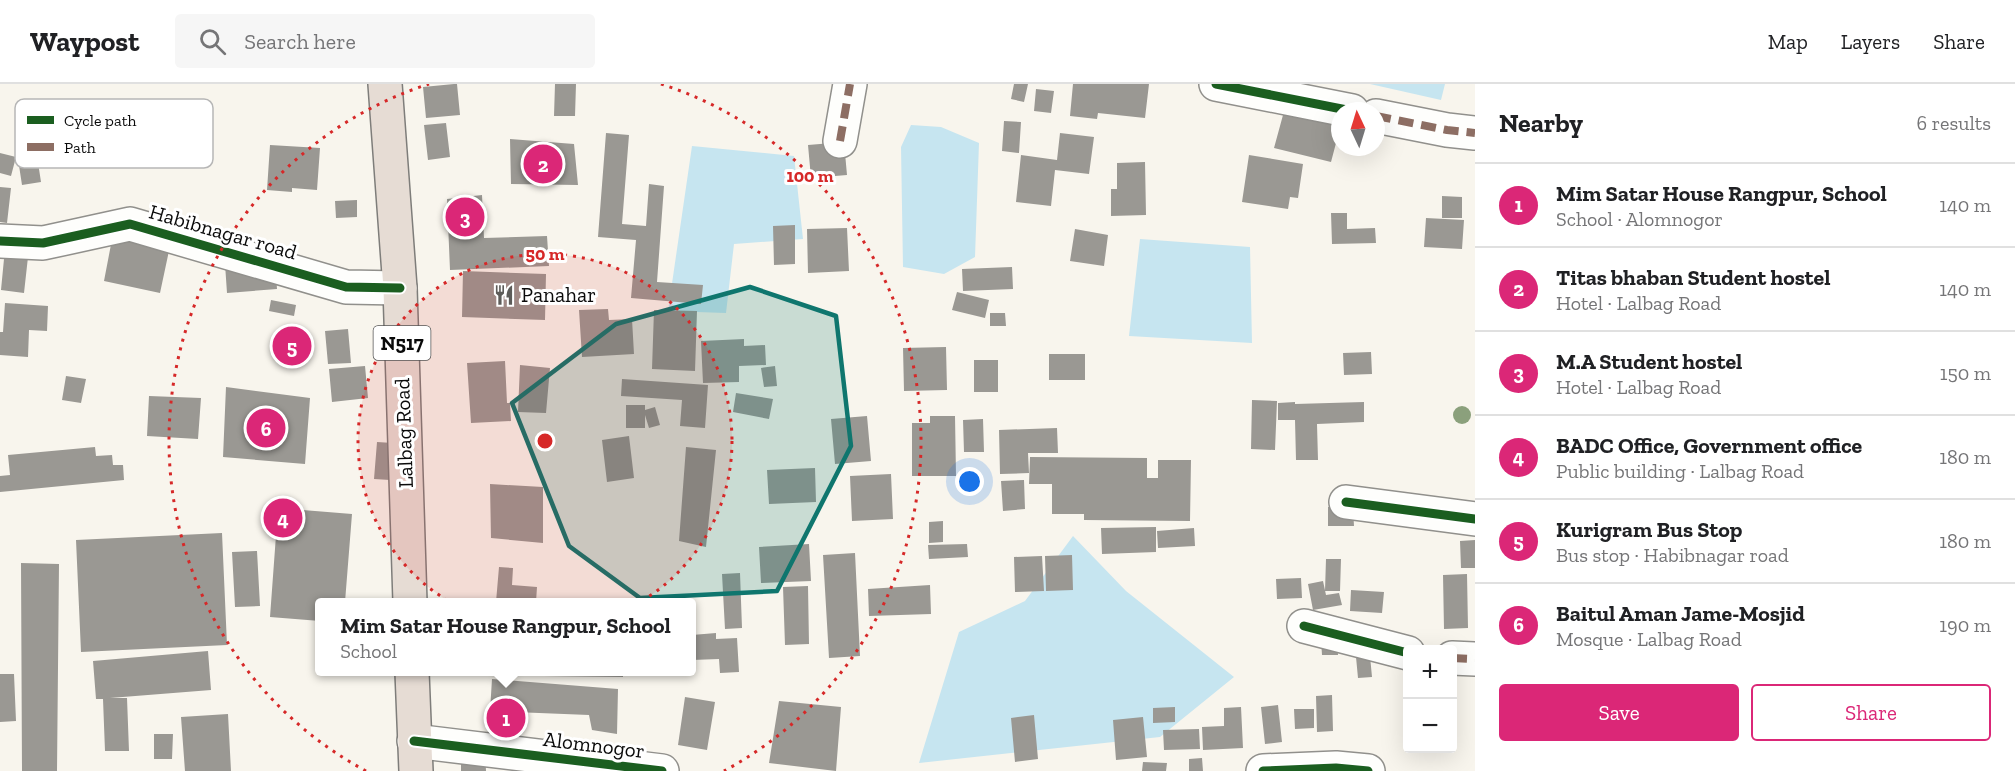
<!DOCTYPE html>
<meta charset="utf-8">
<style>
:root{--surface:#fff;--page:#f6f6f6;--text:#202124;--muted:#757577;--line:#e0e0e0;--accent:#db2777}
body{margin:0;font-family:"Zilla Slab",serif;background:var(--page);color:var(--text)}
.controls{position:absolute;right:18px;bottom:18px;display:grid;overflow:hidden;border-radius:6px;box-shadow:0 6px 24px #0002}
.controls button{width:54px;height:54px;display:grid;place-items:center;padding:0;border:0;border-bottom:2px solid var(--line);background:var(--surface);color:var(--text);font:30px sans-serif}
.compass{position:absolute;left:1331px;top:18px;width:54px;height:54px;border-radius:50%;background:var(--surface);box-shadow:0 6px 24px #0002;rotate:356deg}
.you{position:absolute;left:970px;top:398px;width:21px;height:21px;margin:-15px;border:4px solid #fff;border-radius:50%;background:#1a73e8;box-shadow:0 0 0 9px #1a73e833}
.badge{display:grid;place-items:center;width:39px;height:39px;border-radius:50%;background:var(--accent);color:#fff;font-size:20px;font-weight:700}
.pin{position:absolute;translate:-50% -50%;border:3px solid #fff;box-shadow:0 2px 6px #0006}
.popup{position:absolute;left:315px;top:514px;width:381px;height:78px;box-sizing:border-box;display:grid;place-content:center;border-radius:6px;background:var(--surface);filter:drop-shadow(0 2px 4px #0005);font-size:20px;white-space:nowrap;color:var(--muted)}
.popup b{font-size:22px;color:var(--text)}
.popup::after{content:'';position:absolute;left:50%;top:100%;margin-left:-12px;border:12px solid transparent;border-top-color:var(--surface)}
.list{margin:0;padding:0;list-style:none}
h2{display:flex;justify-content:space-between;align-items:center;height:78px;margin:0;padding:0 24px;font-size:26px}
h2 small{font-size:20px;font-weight:400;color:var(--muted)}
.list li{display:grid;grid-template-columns:39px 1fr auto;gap:18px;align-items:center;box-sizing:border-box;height:84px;padding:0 24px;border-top:2px solid var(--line)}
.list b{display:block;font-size:22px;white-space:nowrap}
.list p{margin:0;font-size:20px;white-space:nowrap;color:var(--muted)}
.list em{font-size:20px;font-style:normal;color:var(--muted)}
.actions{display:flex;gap:12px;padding:18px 24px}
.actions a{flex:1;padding:14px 0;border:2px solid var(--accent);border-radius:6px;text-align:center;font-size:21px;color:var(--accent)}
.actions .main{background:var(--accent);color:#fff}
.icon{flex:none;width:33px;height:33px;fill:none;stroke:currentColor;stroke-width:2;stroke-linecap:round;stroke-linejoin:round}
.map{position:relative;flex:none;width:1475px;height:687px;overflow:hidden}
header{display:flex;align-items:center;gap:36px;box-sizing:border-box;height:84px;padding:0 30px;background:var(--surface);border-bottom:2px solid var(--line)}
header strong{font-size:28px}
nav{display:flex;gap:33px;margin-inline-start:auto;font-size:21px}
.search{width:420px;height:54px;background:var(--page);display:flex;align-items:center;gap:15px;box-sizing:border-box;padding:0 21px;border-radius:6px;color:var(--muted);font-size:22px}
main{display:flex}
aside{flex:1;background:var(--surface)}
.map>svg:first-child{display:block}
.water{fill:#c6e5f0}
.building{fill:#9a9893}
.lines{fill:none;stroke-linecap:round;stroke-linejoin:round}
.minor-casing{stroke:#91908c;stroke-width:36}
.highway-casing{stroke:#7e7d7a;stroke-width:36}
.minor{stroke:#fefefc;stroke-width:33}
.highway{stroke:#e6dcd4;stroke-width:33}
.quiet{stroke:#8d6e63;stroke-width:8;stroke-dasharray:15 8;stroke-linecap:butt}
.cycleway-casing{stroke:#fff;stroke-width:13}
.cycleway{stroke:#1b5e20;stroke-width:9}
.tree{fill:#8ba07c}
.marked{fill:#0f766e;fill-opacity:0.2;stroke:#0f766e;stroke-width:4.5;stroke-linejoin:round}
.ring{fill:none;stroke:#d62828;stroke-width:3;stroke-dasharray:3 6}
.labels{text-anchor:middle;stroke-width:6;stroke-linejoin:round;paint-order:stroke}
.shield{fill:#fff;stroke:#545454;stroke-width:1.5}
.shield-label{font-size:20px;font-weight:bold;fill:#0a0a0a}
.street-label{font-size:21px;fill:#0a0a0a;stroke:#fff}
.poi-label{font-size:21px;fill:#0a0a0a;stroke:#fff;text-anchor:start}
.key{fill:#fff;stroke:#b6b6b6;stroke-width:1.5}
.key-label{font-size:16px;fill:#0a0a0a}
.centre{fill:#d62828;stroke:#fff;stroke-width:3}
.ring-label{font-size:18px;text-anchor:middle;font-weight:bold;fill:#d62828;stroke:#fff;stroke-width:6;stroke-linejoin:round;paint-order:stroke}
</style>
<header>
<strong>Waypost</strong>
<div class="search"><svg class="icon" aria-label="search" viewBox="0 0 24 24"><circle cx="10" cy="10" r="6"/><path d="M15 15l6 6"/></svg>Search here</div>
<nav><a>Map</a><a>Layers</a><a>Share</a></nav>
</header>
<main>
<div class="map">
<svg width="1475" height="687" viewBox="0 0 1475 687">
<rect width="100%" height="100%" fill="#f8f5ed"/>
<path class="water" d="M1370,0H1445L1441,16Z
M911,41L941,43L979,59L975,173L944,190L903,183L901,63Z
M692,62L794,72L803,155L734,160L726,229L668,227Z
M1140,155L1250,163L1252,259L1129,252Z
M1073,452L1126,507L1234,593L1160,653L919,679L959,548L1025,517Z"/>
<path class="building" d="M454,0H457L460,31L426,34L423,3Z
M555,0H576L575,32H554Z
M1014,0H1028L1024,18L1011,15Z
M1073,0H1149L1145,34L1098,29L1097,35L1070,32Z
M1036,5L1054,7L1051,29L1034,27Z
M1289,9L1340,27V44L1331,78L1274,64Z
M105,29L135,33L130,70L100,65Z
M1004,37L1021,38L1019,69L1002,67Z
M446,39L450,73L428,76L424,41Z
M606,49L629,51L622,140L646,142L649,100L664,102L657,198L703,201L701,220L631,214L636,156L598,153Z
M1060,49L1094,53L1089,90L1055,86L1051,122L1016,118L1021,71L1057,76Z
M510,55L574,60L578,101L511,100Z
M844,58L847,91L811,94L808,61Z
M270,61L320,64L317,106L292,104V108L267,106Z
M0,69L16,73L11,92L0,89Z
M1249,71L1303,80L1298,114L1290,113L1288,125L1242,118Z
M37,72L41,98L22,101L18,75Z
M1145,78L1146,131L1111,132V105H1117V79Z
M0,103L11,104L7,139L0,138Z
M482,111L484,154L547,152L549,182L450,186L447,115Z
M1442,112L1462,113V134H1442Z
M357,116V133L336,134L335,117Z
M1331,129H1347V145L1375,144L1376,159L1332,160Z
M1426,134L1464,136L1462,165L1424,163Z
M795,141V180L774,181L773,142Z
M7,144L31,146L24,209L1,206Z
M847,144L849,187L808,189L807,145Z
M1075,145L1108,151L1104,182L1070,177Z
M113,150L170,162L160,209L104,197Z
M275,176L277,205L227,209L225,180Z
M1012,183L1013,205L963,207L962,185Z
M463,187L546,190L545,236L462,233Z
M957,208L989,216L985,234L952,226Z
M271,216L296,221L294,232L269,227Z
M5,219L48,222L47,247L29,246L28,273L0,271V248H3Z
M608,225L609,236L632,235L634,270L582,273L579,226Z
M654,226L697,227L695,287L652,285Z
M990,229H1005L1006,242H990Z
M348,245L351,279L328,280L325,247Z
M744,255V262L765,261L766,281L739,282V298L703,299L701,257Z
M946,263L947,306L904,307L903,264Z
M1371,268L1372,290L1344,291L1343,269Z
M1049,270H1085V296H1049Z
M974,276H998V308H974Z
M505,277L507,319H510L511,337L471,339L467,279Z
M520,281L550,284L546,329L518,328Z
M365,282L368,314L332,318L329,285Z
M775,282L777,302L764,303L761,284Z
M66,292L86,295L81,319L62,316Z
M622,295L708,301L705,344L680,342L682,316L621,312Z
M226,303L310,314L305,380L223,373Z
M736,309L773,315L769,335L733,328Z
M149,312L201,314L198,355L147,352Z
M1252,316L1277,317L1275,366L1251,365Z
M1295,318V320L1364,318V338L1317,340L1318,376H1296L1295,336H1278V319Z
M626,321H645V326L655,323L660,341L649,344L645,331V344H626Z
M867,332L871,377L835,380L831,335Z
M930,332H955L956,392H912V339H930Z
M983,335L984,368H964L963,336Z
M1057,344L1058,369H1028L1029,389L1000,390L999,346Z
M629,352L634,394L607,398L602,356Z
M377,358L393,359L390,396L374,395Z
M95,363L96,372L112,371L113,381H123L124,396L0,408V392L10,391L8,371Z
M686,363L716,366L706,463L679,457Z
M1030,373L1147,374V394H1158V376H1191L1190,437L1084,436V430H1052V400H1029Z
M815,384L816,418L769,420L767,386Z
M891,390L893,435L852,437L850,392Z
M1024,396L1025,425L1003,427L1001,397Z
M490,400L543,403V459L491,454Z
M1328,423H1353L1354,442H1328Z
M278,424L352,430L345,518H320V537L270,533Z
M943,437V458L929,459V438Z
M1156,443V468L1102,470L1101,444Z
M1194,444L1195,462L1158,464L1157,447Z
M222,449L227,561L81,568L76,456Z
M1475,456V484H1461L1460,457Z
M809,460L811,497L761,499L759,463Z
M967,460L968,473L929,475L928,461Z
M257,467L260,522L235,523L232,468Z
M855,469L860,572L829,574L823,471Z
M1072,471L1073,506L1046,507L1045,472Z
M1042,472L1044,507L1015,508L1014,473Z
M1326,475H1341L1340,507H1325Z
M21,479L59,480L57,687H22Z
M499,483L513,484L512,501L537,503L536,518H496Z
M740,489L742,544L725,545L722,490Z
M1467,490L1468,544L1444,545L1443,491Z
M1301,494L1302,514L1277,515L1276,495Z
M1323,497L1326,511L1339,509L1342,521L1313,526L1308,500Z
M930,501L931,530L869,532L868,505Z
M808,502L809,560L785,561L783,503Z
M1351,506L1384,508L1382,529L1350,527Z
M716,549V555L737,554L739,588L720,589L719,575L692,576V551Z
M1337,554L1338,571H1322L1321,555Z
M208,567L211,606L110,614H127L129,667H105L103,615H96L93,577Z
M1370,572L1372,593L1358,594L1356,573Z
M544,588H623V593L544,592Z
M0,590H14L16,637L0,638Z
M492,595L618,605L617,650L592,646L589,631L490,627Z
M1332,611L1333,647L1317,648L1316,612Z
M685,613L715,618L707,666L678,661Z
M779,617L841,623L836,687L769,679Z
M1278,621L1282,658L1265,660L1261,623Z
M1175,623V638L1153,639V624Z
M1241,623L1243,664L1203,666L1202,643L1224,642V624Z
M1294,625H1314V644L1295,645Z
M228,630L231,687H185L181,633Z
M1034,631L1038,675L1015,678L1011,634Z
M1143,633L1147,673L1116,676L1113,636Z
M1199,645L1200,665L1164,666L1163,646Z
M154,650H173L172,675H154Z
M485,665L486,687H461V666Z
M1202,674L1203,687H1189V675Z
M1143,678L1167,679L1166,687H1142Z"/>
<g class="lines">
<g class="minor-casing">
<path id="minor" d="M1216,0L1352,27
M1376,32L1447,46L1475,49
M840,57L850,0
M0,157L43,159L130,140L346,203L400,204
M1346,418L1475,435
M1304,542L1408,569
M1452,574L1475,575
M414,657L662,687
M1263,687L1336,684L1368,687"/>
</g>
<g class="highway-casing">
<path id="highway" d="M385,0L400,204L410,518
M412,588L416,687"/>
</g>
<use href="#minor" class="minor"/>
<use href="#highway" class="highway"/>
<path class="quiet" d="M1376,32L1447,46L1475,49
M840,57L850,0
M1452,574L1475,575"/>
<g class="cycleway-casing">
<path id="cycleway" d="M1216,0L1352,27
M0,157L43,159L130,140L346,203L400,204
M1346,418L1475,435
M1304,542L1408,569
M414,657L662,687
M1263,687L1336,684L1368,687"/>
</g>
<use href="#cycleway" class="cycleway"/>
</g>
<circle class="tree" cx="1462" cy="331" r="9"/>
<path class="marked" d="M750,203L836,232L851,362L777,507L640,514L569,462L512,319L616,240Z"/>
<circle cx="545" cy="357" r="187" fill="#d62828" fill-opacity=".12"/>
<g class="ring">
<circle cx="545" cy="357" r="187"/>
<path d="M366 687A375 375 0 0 1 429 0M661 0A375 375 0 0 1 724 687"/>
</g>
<defs>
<g id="restaurant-bare" transform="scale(1.62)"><path d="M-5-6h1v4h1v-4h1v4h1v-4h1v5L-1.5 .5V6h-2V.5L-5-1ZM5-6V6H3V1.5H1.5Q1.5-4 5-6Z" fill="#5d5c59" stroke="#fff" stroke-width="2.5" paint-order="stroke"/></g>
</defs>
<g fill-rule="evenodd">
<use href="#restaurant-bare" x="504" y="211"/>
</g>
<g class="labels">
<rect class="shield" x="373.5" y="242" width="57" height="34" rx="4.5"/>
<g class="shield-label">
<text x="402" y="266">N517</text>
</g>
<g class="street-label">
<text transform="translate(223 148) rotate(16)" y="7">Habibnagar road</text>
<text transform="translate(404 349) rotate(-92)" y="7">Lalbag Road</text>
<text transform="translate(594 661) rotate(7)" y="7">Alomnogor</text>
</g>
<g class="poi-label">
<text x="521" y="218">Panahar</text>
</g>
</g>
<rect x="15" y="15" width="198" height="69" rx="9" class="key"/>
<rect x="27" y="32" width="27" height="8" fill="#1b5e20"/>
<rect x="27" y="59" width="27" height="8" fill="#8d6e63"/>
<g class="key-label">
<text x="64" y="42">Cycle path</text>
<text x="64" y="69">Path</text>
</g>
<circle cx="545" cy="357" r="9" class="centre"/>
<g class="ring-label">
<text x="810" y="98">100 m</text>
<text x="545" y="176">50 m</text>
</g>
</svg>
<div class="controls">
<button>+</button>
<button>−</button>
</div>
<svg class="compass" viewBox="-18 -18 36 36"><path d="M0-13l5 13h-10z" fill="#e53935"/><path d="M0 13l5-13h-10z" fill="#757577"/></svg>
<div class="you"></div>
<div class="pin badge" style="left:506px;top:634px">1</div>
<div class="popup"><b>Mim Satar House Rangpur, School</b>School</div>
<div class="pin badge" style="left:543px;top:80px">2</div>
<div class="pin badge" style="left:465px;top:133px">3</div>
<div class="pin badge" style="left:283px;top:434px">4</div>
<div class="pin badge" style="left:292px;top:262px">5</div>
<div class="pin badge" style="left:266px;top:344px">6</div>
</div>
<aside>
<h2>Nearby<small>6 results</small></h2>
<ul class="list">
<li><span class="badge">1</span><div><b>Mim Satar House Rangpur, School</b><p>School · Alomnogor</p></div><em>140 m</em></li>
<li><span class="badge">2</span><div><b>Titas bhaban Student hostel</b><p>Hotel · Lalbag Road</p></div><em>140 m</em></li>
<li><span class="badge">3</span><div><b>M.A Student hostel</b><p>Hotel · Lalbag Road</p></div><em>150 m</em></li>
<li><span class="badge">4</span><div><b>BADC Office, Government office</b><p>Public building · Lalbag Road</p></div><em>180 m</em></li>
<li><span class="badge">5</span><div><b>Kurigram Bus Stop</b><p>Bus stop · Habibnagar road</p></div><em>180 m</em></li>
<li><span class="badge">6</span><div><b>Baitul Aman Jame-Mosjid</b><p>Mosque · Lalbag Road</p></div><em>190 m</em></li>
</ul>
<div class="actions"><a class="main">Save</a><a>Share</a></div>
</aside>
</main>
